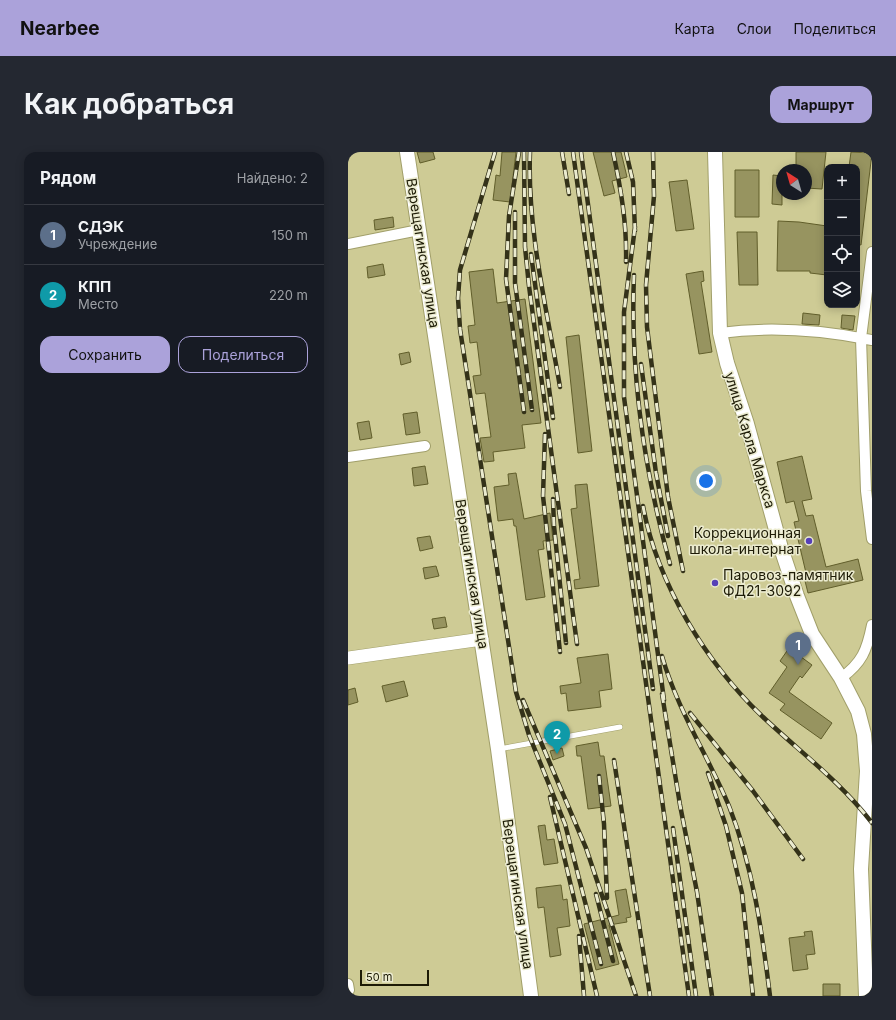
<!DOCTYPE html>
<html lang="ru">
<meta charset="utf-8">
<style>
:root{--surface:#171b24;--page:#242831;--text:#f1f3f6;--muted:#9ea1a6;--line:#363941;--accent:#aba2da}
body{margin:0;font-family:Inter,sans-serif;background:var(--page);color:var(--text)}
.controls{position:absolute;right:12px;top:12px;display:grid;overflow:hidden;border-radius:8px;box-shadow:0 2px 10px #0003}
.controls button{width:36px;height:36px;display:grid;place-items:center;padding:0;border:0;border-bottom:1px solid var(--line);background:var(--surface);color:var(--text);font:20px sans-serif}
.compass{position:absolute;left:428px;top:12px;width:36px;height:36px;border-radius:50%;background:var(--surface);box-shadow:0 2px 10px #0003;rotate:323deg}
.scale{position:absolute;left:12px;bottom:10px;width:69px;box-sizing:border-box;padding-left:4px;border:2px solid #1d1b06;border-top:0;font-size:11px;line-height:14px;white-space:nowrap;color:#1d1b06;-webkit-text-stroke:3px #ebebcf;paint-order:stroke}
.you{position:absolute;left:358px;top:329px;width:14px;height:14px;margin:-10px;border:3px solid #fff;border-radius:50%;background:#1a73e8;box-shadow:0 0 0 6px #1a73e833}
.badge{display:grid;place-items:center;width:26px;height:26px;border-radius:50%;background:var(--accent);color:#fff;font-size:13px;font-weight:700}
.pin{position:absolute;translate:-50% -33px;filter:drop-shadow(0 1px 2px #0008)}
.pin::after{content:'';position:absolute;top:21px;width:14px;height:12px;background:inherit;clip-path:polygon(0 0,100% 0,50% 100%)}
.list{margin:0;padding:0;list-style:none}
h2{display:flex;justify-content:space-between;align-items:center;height:52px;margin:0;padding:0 16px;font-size:17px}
h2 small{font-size:13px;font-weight:400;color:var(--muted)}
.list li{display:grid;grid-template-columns:26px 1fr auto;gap:12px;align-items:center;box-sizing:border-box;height:60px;padding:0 16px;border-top:1px solid var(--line)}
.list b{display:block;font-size:15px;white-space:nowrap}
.list p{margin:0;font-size:13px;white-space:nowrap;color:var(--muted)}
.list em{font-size:13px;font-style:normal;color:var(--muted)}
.actions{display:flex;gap:8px;padding:12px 16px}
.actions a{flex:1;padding:9px 0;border:1px solid var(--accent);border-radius:12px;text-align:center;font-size:14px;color:var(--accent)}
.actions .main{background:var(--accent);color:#111}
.icon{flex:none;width:22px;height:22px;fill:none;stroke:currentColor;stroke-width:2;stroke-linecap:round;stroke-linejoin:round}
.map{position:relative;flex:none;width:524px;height:844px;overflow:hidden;border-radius:12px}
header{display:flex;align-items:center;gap:24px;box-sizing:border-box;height:56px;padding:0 20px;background:var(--accent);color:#111}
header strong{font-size:19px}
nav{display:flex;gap:22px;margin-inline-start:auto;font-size:14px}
.intro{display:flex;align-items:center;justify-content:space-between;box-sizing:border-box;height:96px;padding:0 24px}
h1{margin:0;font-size:28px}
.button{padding:10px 18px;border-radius:12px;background:var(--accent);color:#111;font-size:14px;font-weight:700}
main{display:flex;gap:24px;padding:0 24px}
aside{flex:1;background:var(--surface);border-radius:12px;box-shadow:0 2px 10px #0003}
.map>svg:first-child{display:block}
.building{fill:#979460;stroke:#615e2b}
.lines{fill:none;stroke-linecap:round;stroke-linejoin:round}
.service-casing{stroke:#a19f6a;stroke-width:6}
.minor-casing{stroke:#a19f6a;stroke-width:12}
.tertiary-casing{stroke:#a19f6a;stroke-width:14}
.secondary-casing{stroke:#a19f6a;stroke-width:16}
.service{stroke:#fff;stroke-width:5}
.minor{stroke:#fff;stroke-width:10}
.tertiary{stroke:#fff;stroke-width:13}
.secondary{stroke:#fff;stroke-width:14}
.rail-casing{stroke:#343219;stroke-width:4.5}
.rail{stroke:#ebebcf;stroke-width:3;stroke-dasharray:9;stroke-linecap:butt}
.poi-dot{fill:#5640b7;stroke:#ebebcf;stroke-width:1.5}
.labels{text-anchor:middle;stroke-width:3;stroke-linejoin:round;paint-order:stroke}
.street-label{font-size:14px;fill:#1d1b06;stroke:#ebebcf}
.poi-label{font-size:14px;fill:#1d1b06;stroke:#ebebcf;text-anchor:end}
</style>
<header>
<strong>Nearbee</strong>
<nav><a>Карта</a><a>Слои</a><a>Поделиться</a></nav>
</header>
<div class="intro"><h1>Как добраться</h1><a class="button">Маршрут</a></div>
<main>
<aside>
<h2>Рядом<small>Найдено: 2</small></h2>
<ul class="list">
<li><span class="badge" style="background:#5c6f8a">1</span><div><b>СДЭК</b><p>Учреждение</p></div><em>150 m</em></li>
<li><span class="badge" style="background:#0f9aa8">2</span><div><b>КПП</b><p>Место</p></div><em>220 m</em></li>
</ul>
<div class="actions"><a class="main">Сохранить</a><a>Поделиться</a></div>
</aside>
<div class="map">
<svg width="524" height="844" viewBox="0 0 524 844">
<rect width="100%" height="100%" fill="#cecb95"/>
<path class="building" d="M69,0H85L87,7L72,11Z
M154,0H168L162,50L145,48L148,23L152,24Z
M245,0H273L279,25L264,29L267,41L256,44Z
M448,0H478L474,37L458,36V18L448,17Z
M503,0L524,1L513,93L509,92V15H501Z
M387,18H411V65H387Z
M425,23L434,24V53L424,52Z
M339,28L346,77L328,79L321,30Z
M45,65L46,75L27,78L26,68Z
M430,69L451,70L479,74V123L462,121V119H429Z
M389,80H409L410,133H391Z
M35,112L37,123L20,126L19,115Z
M145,117L149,151L177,147L193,271L174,273L177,296L145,300L146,309L136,310L132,286L143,285L137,241L128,242L125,224L133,223L129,190L122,191L120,174L127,173L121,120Z
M355,119L356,129L353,130L364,200L351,202L338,122Z
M455,161L472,163L471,173L454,172Z
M494,163L507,164L505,178L493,176Z
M231,183L244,299L230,301L218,185Z
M61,200L63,210L53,213L51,202Z
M69,260L72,281L58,283L55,262Z
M21,269L24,286L12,288L9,271Z
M454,304L464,347L454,349L458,364L465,363L478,415L510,407L515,428L460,441L455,421H458L446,370L451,369L446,349L438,351L429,310Z
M77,314L80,332L66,334L64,316Z
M168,321L176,367L202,361L205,388L195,389L196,397L190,398L197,445L178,448L168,374H166L165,367L150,369L146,335L161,333L160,322Z
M239,332L251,434L227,437L226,428L232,427L223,357L229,356L227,333Z
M82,384L85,396L72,399L69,386Z
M88,414L91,424L77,427L75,416Z
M97,465L99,475L86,477L84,467Z
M441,496L464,513L454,526L452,524L441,540L484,571L473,587L432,558L437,552L421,541L439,515L432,509Z
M260,502L264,537L251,539L253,555L220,559L218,541L213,542L212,534L233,531L229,506Z
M56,529L60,544L38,550L34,534Z
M7,536L10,550L0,553V538Z
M250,590L252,604H256L263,654L240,657L233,604H229L228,594Z
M214,596L216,604L205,608L202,599Z
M197,673L199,688L206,687L210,711L196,713L190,674Z
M213,733L215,748L219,747L222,774L209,776L213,803L202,805L196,755L190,756L188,736Z
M278,737L283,765L278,766L279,770L261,773L271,812L248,818L236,772L271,763L267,739Z
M464,779L467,802L458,803L460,817L445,819L441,786L457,784L456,780Z
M475,832H492V844H475Z"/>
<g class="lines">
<g class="service-casing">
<path id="service" d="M151,597L272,575"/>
</g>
<g class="minor-casing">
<path id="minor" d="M0,92L71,78
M524,100L513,186L518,339L524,387
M372,181C423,174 473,178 524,188
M0,305L77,294
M493,526C514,511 519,498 524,473
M0,832L1,838"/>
</g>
<g class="tertiary-casing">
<path id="tertiary" d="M0,506L134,487"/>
</g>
<g class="secondary-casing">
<path id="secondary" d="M59,0L150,597L183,844
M367,0L372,181L379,211L399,272L433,396L449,444L464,482L493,526L510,559L516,582L519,619L513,717L518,844"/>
</g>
<use href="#service" class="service"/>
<use href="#minor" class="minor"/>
<use href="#tertiary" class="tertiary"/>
<use href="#secondary" class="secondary"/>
<g class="rail-casing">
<path id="rail" d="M147,0L112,118L110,146L112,177L168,540L181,583L217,672L253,812
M171,0L161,64L158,127L176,260
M176,0L177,95L181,134L229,492
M182,0C179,78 199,158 212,235
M214,0L221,42
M225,0L341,844
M233,0L305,537
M265,0C273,37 279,72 278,110
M278,0L285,30L287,79
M305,0L306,44L298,133L299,175L320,345L335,419
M167,60V131L184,258
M287,75L276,160V245L316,548
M183,102L205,266
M286,123C282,221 296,318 322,412
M293,212L308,321L320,384
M197,282L195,344L212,500
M205,347L206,374L218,491
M295,354C309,431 358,511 415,565C452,600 493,630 524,671
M314,504C329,557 360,604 381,654C405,715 414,779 422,844
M314,542L332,653L349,740L364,844
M175,548L238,696L288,844
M342,561L405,639L455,707
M266,608L302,844
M360,621L378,674L394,741L405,844
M251,624L256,672L259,746
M202,645L249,844
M325,676L348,844
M248,742L265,809
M231,784L236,844"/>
</g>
<use href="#rail" class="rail"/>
</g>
<g class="poi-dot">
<circle cx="461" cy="389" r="4"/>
<circle cx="367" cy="431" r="4"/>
</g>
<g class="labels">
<g class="street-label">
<text transform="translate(75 101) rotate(81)" y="5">Верещагинская улица</text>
<text transform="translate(402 288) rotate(73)" y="5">улица Карла Маркса</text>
<text transform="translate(124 422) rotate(81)" y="5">Верещагинская улица</text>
<text transform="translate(170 742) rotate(82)" y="5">Верещагинская улица</text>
</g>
<g class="poi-label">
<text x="453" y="386">Коррекционная<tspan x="453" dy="16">школа-интернат</tspan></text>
<text x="375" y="428" text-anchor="start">Паровоз-памятник<tspan x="375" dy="16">ФД21-3092</tspan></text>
</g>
</g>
</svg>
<div class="controls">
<button>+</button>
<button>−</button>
<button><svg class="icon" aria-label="locate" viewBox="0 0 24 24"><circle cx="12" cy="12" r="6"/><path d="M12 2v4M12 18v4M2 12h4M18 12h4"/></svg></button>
<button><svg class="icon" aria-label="layers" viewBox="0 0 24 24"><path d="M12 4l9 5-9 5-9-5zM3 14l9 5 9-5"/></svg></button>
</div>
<svg class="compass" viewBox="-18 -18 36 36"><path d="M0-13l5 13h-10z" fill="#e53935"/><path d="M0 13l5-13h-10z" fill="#9ea1a6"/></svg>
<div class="scale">50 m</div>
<div class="you"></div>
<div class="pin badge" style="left:450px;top:513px;background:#5c6f8a">1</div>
<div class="pin badge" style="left:209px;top:602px;background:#0f9aa8">2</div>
</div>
</main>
